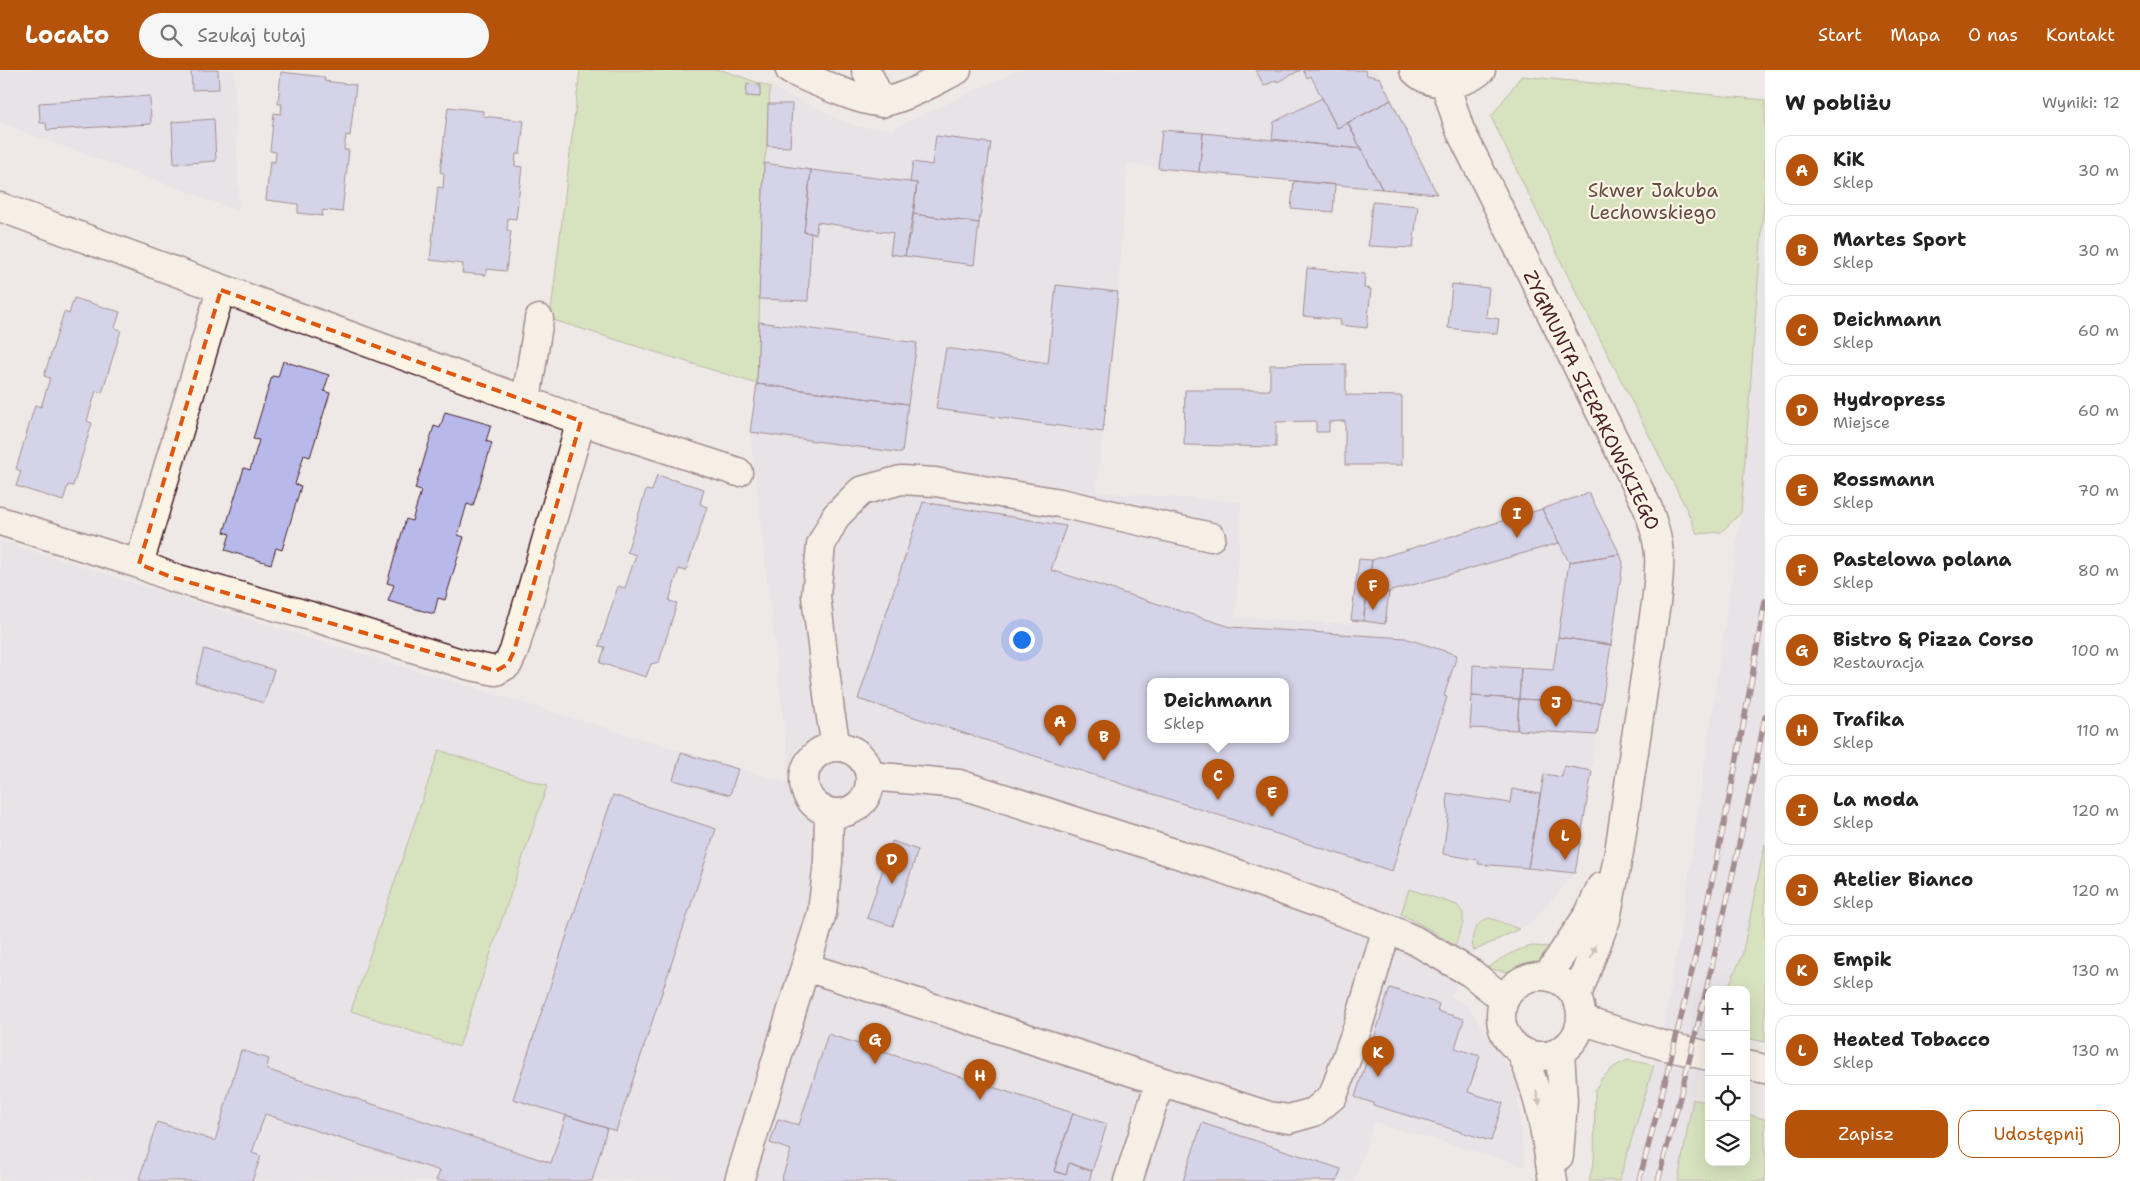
<!DOCTYPE html>
<html lang="pl">
<meta charset="utf-8">
<style>
:root{--surface:#fff;--page:#f6f6f6;--text:#222;--muted:#767676;--line:#e0e0e0;--accent:#b45309}
body{margin:0;font-family:"Shantell Sans",sans-serif;background:var(--page);color:var(--text)}
.controls{position:absolute;right:15px;bottom:15px;display:grid;overflow:hidden;border-radius:10px;box-shadow:0 5px 20px #0002}
.controls button{width:45px;height:45px;display:grid;place-items:center;padding:0;border:0;border-bottom:1px solid var(--line);background:var(--surface);color:var(--text);font:25px sans-serif}
.you{position:absolute;left:1021px;top:569px;width:18px;height:18px;margin:-12px;border:4px solid #fff;border-radius:50%;background:#1a73e8;box-shadow:0 0 0 8px #1a73e833}
.badge{display:grid;place-items:center;width:32px;height:32px;border-radius:50%;background:var(--accent);color:#fff;font-size:16px;font-weight:700}
.pin{position:absolute;translate:-50% -41px;filter:drop-shadow(0 1px 2px #0008)}
.pin::after{content:'';position:absolute;top:26px;width:18px;height:15px;background:inherit;clip-path:polygon(0 0,100% 0,50% 100%)}
.popup{position:absolute;left:1147px;top:608px;width:142px;height:65px;box-sizing:border-box;display:grid;place-content:center;border-radius:10px;background:var(--surface);filter:drop-shadow(0 1px 4px #0005);font-size:16px;white-space:nowrap;color:var(--muted)}
.popup b{font-size:19px;color:var(--text)}
.popup::after{content:'';position:absolute;left:50%;top:100%;margin-left:-10px;border:10px solid transparent;border-top-color:var(--surface)}
.list{margin:0;padding:0;list-style:none}
h2{display:flex;justify-content:space-between;align-items:center;height:65px;margin:0;padding:0 20px;font-size:21px}
h2 small{font-size:16px;font-weight:400;color:var(--muted)}
.list li{display:grid;grid-template-columns:32px 1fr auto;gap:15px;align-items:center;box-sizing:border-box;height:70px;margin:0 10px 10px;padding:0 10px;border:1px solid var(--line);border-radius:15px}
.list b{display:block;font-size:19px;white-space:nowrap}
.list p{margin:0;font-size:16px;white-space:nowrap;color:var(--muted)}
.list em{font-size:16px;font-style:normal;color:var(--muted)}
.actions{display:flex;gap:10px;padding:15px 20px}
.actions a{flex:1;padding:11px 0;border:1px solid var(--accent);border-radius:15px;text-align:center;font-size:18px;color:var(--accent)}
.actions .main{background:var(--accent);color:#fff}
.icon{flex:none;width:28px;height:28px;fill:none;stroke:currentColor;stroke-width:2;stroke-linecap:round;stroke-linejoin:round}
.map{position:relative;flex:none;width:1765px;height:1111px;overflow:hidden}
header{display:flex;align-items:center;gap:30px;box-sizing:border-box;height:70px;padding:0 25px;background:var(--accent);color:#fff}
header strong{font-size:24px}
nav{display:flex;gap:28px;margin-inline-start:auto;font-size:18px}
.search{width:350px;height:45px;background:var(--page);display:flex;align-items:center;gap:12px;box-sizing:border-box;padding:0 18px;border-radius:28px;color:var(--muted);font-size:19px}
main{display:flex}
aside{flex:1;background:var(--surface)}
.map>svg:first-child{display:block}
.built{fill:#dedbe8;fill-rule:evenodd}
.green{fill:#bbd991;stroke:#827c5e}
.building{fill:#b7b9eb;stroke:#4a1f2b;fill-rule:evenodd}
.lines{fill:none;stroke-linecap:round;stroke-linejoin:round}
.minor-casing{stroke:#4a1f2b;stroke-width:31}
.minor{stroke:#fcf5e5;stroke-width:28}
.rail-casing{stroke:#4a1f2b;stroke-width:5.5}
.rail{stroke:#fcf5e5;stroke-width:4;stroke-dasharray:11;stroke-linecap:butt}
.oneway{fill:#a38a88}
.marked{fill:none;stroke:#e0560e;stroke-width:4;stroke-dasharray:10 6;stroke-linejoin:round}
.labels{text-anchor:middle;stroke-width:4.5;stroke-linejoin:round;paint-order:stroke}
.park-label{font-size:19px;fill:#664e44;stroke:#fcf5e5}
.street-label{font-size:19px;fill:#4a1f2b;stroke:#fcf5e5}
</style>
<header>
<strong>Locato</strong>
<div class="search"><svg class="icon" aria-label="search" viewBox="0 0 24 24"><circle cx="10" cy="10" r="6"/><path d="M15 15l6 6"/></svg>Szukaj tutaj</div>
<nav><a>Start</a><a>Mapa</a><a>O nas</a><a>Kontakt</a></nav>
</header>
<main>
<div class="map">
<svg width="1765" height="1111" viewBox="0 0 1765 1111">
<rect width="100%" height="100%" fill="#eee9e6"/>
<filter id="ink" filterUnits="userSpaceOnUse"><feTurbulence type="fractalNoise" baseFrequency=".02" numOctaves="2"/><feDisplacementMap in="SourceGraphic" scale="10" xChannelSelector="R" yChannelSelector="G"/><feConvolveMatrix kernelMatrix="1 2 1 2 8 2 1 2 1" color-interpolation-filters="sRGB"/></filter>
<g filter="url(#ink)">
<path class="built" d="M0,0H234L239,141L0,53Z
M1019,0H1377L1437,124L1127,94L1118,222L1096,422L1241,432L1236,547L1351,554L1359,489L1372,490L1520,446L1589,423L1620,484L1623,492L1575,803L1532,852L1474,881L1450,927L1468,936L1516,1009L1525,1096L1374,1052L1354,1111L0,1110V471L315,570L791,714L750,362L757,314L764,93L767,76L770,17L857,57L893,59ZM1150,611H1286V669H1150Z
M1765,117V774L1742,886L1727,920H1709V964L1693,1029L1678,1111H1619L1654,995L1665,946L1680,865L1741,443Z"/>
<path class="green" d="M580,0H722L770,17L767,76L764,93L757,314L550,249Z
M1521,6L1765,30V117L1741,443L1721,462L1697,464L1687,440L1567,204L1491,47Z
M439,680L547,716L459,977L351,941Z
M1765,774V972L1746,968V920H1727L1742,886Z
M1409,819L1457,835L1463,843V853L1455,876L1429,859L1401,844Z
M1490,848L1519,859L1474,881C1469,868 1475,851 1490,848Z
M1532,876L1555,877C1537,898 1515,907 1488,898C1502,887 1515,880 1532,876Z
M1628,990L1654,995L1619,1111H1589L1594,1091L1595,1020L1602,1008L1615,996Z
M1693,1029L1709,1033V1092H1746V1044L1765,1049V1111H1678Z"/>
<path class="building" d="M191,0H218L219,19L192,20Z
M1256,0H1301L1277,12L1276,10L1264,16Z
M1303,0H1365L1367,5L1380,8L1391,30L1337,58L1311,6L1307,8Z
M281,2L325,7L324,11L356,15L350,66L346,65L344,80H349L342,142L323,140L322,146L298,143V134L266,130L270,91L275,92L276,82L270,81L274,43L281,44L282,34H278Z
M747,14L760,15V27L746,26Z
M150,26L151,54L47,60L46,53H40L39,33Z
M1322,28L1337,58L1348,53L1361,79L1272,69L1274,52Z
M1391,30L1437,124L1382,119L1348,53Z
M768,34H792L790,77L767,76Z
M448,37L483,41V46L524,51L520,84H516L515,96L522,97L516,149L508,148L507,160L511,161L506,201L487,199L486,205L462,203L463,194L430,190L438,117L443,118L444,103L440,102Z
M214,49L216,91L174,94L172,52Z
M1162,60L1203,63L1199,102L1158,98Z
M1203,63L1361,79L1382,119L1199,102Z
M936,66L991,73L979,153L913,144L917,113L910,112L913,92L932,95Z
M764,93L811,100L804,162L811,163L808,231L759,229Z
M811,100L917,113L911,165H908L905,186L890,184L893,163L817,152L816,164L804,162Z
M1294,111L1335,115L1333,142L1291,138Z
M1372,132L1418,136L1413,178L1368,176Z
M913,144L979,153L974,195L905,186Z
M1307,198L1365,204L1364,218L1371,219L1367,258L1340,255L1341,250L1303,246Z
M1452,214L1489,218L1486,247L1499,249L1497,264L1448,258Z
M1056,215L1118,222L1103,362L936,339L946,278L1048,293Z
M74,228L120,242L115,258L121,260L102,323L96,321L87,351L92,353L73,416L68,415L63,431L16,416L21,401L16,399L35,335L41,337L50,308L44,306L64,242L69,244Z
M759,252L917,273L908,334L757,314Z
M283,291L329,305L324,321L330,323L310,387L304,385L295,414L301,416L282,480L276,478L271,494L225,480L230,464L224,462L244,398L250,400L259,370L253,369L272,306L278,307Z
M1346,294V325L1402,326V395H1345V351L1329,352V362H1316V351L1276,352V377L1184,375L1185,320H1270V295Z
M757,314L908,334L902,383L750,362Z
M445,342L491,355L486,371L492,373L473,436L467,434L458,465L464,467L445,530L438,528L434,544L388,531L394,515L387,513L406,449L412,451L421,421L415,419L434,356L440,358Z
M657,405L704,419L700,434L707,437L686,501L679,499L669,531L677,533L659,592L651,594L646,607L600,593L605,577L599,576L618,516L625,518L636,485L627,482L646,420L652,421Z
M1589,423L1620,484L1569,492L1542,439Z
M923,432L1066,456L1051,500L1231,557L1405,568L1457,585L1444,626L1447,627L1392,801L858,629ZM1150,611H1286V669H1150Z
M1542,439L1559,473L1367,528L1372,490Z
M1620,484L1623,492L1611,575L1558,567L1569,492Z
M1359,489L1372,490L1363,551L1351,550Z
M1389,522L1385,554L1363,551L1367,528Z
M1558,567L1611,575L1602,633L1519,629L1521,598L1553,600Z
M204,579L274,600L264,633L195,612Z
M1473,595L1521,598L1519,629L1472,626Z
M1472,626L1519,629L1517,660L1470,658Z
M1519,629L1602,633L1597,665L1517,660Z
M681,683L738,699L730,725L673,710Z
M1564,696L1592,701L1575,803L1528,798L1544,704L1562,707Z
M1512,719L1540,724L1528,798L1478,794L1479,790L1443,784L1448,746L1447,723L1510,733Z
M613,725L716,759L616,1061L513,1029Z
M892,771L918,780L893,856L867,848Z
M1390,918L1439,934L1437,941L1464,949L1455,978L1480,986L1468,1022L1503,1033L1491,1071L1373,1035V1033L1355,1027Z
M828,964L1073,1043L1054,1101L1066,1105L1069,1093L1092,1101L1089,1111H781L791,1080L770,1073L778,1049L799,1055Z
M241,980L269,989L266,999L551,1093L566,1045L607,1058L592,1111H436L440,1101L265,1044L252,1083L261,1086L252,1111H147L139,1109L157,1052L215,1071Z
M1073,1043L1107,1054L1092,1101L1069,1093L1066,1105L1054,1101Z
M1202,1053L1341,1099L1337,1111H1183Z"/>
<g class="lines">
<g class="minor-casing">
<path id="minor" d="M790,0C806,7 869,36 884,32C908,27 935,11 957,0
M866,0L882,33
M1414,0C1431,18 1463,16 1481,0
M1445,13L1460,60L1647,436C1662,476 1661,492 1656,533L1619,782L1606,849L1576,928
M0,137L581,351L738,402
M526,330L539,249
M0,451L139,494L171,507L310,546L467,595L496,601L508,594L514,581L581,351
M139,494L221,220
M836,677L830,641L816,526L821,475L836,446L861,421L901,410L935,412L1060,433L1211,467
M804 710a33 33 0 1 1 66 0a33 33 0 1 1-66 0Z
M870,706L959,714L1215,796L1387,858L1414,870L1471,903L1496,923L1503,930
M806,897L1269,1046L1289,1049L1314,1042L1333,1026L1358,956L1387,858
M1501 946a40 40 0 1 1 80 0a40 40 0 1 1-80 0Z
M1547,906L1589,844L1601,817
M1581,950L1662,975L1709,986
M1521,982C1540,1023 1546,1067 1553,1111
M1746,995L1765,999
M1559,1086L1563,1031L1560,981
M739,1111L822,843L828,792L829,743
M1128,1111L1160,1012"/>
</g>
<use href="#minor" class="minor"/>
<g class="rail-casing">
<path id="rail" d="M1639,1111C1691,920 1733,727 1765,531
M1658,1111C1699,958 1735,803 1765,647"/>
</g>
<use href="#rail" class="rail"/>
</g>
<defs><path id="oneway-solid" d="M-6-.8H1V-3.2L6.5 0L1 3.2V.8H-6Z" transform="scale(1.25)"/></defs>
<g class="oneway">
<use href="#oneway-solid" transform="translate(1593 882) rotate(-68)"/>
<use href="#oneway-solid" transform="translate(1538 1028) rotate(76)"/>
</g>
</g>
<path d="M0 0H1765V1111H0ZM221,220L581,351L514,581L508,594L496,601L171,507L139,494Z" fill="#eee9e6" fill-opacity=".55" fill-rule="evenodd"/>
<path class="marked" d="M221,220L581,351L514,581L508,594L496,601L171,507L139,494Z"/>
<g class="labels">
<g class="park-label">
<text x="1653" y="127">Skwer Jakuba<tspan x="1653" dy="22">Lechowskiego</tspan></text>
</g>
<g class="street-label">
<text transform="translate(1592 330) rotate(64)" y="7">ZYGMUNTA SIERAKOWSKIEGO</text>
</g>
</g>
</svg>
<div class="controls">
<button>+</button>
<button>−</button>
<button><svg class="icon" aria-label="locate" viewBox="0 0 24 24"><circle cx="12" cy="12" r="6"/><path d="M12 2v4M12 18v4M2 12h4M18 12h4"/></svg></button>
<button><svg class="icon" aria-label="layers" viewBox="0 0 24 24"><path d="M12 4l9 5-9 5-9-5zM3 14l9 5 9-5"/></svg></button>
</div>
<div class="you"></div>
<div class="pin badge" style="left:1060px;top:676px">A</div>
<div class="pin badge" style="left:1104px;top:691px">B</div>
<div class="pin badge" style="left:1218px;top:730px">C</div>
<div class="popup"><b>Deichmann</b>Sklep</div>
<div class="pin badge" style="left:892px;top:814px">D</div>
<div class="pin badge" style="left:1272px;top:747px">E</div>
<div class="pin badge" style="left:1373px;top:540px">F</div>
<div class="pin badge" style="left:875px;top:994px">G</div>
<div class="pin badge" style="left:980px;top:1030px">H</div>
<div class="pin badge" style="left:1517px;top:468px">I</div>
<div class="pin badge" style="left:1556px;top:657px">J</div>
<div class="pin badge" style="left:1378px;top:1007px">K</div>
<div class="pin badge" style="left:1565px;top:790px">L</div>
</div>
<aside>
<h2>W pobliżu<small>Wyniki: 12</small></h2>
<ul class="list">
<li><span class="badge">A</span><div><b>KiK</b><p>Sklep</p></div><em>30 m</em></li>
<li><span class="badge">B</span><div><b>Martes Sport</b><p>Sklep</p></div><em>30 m</em></li>
<li><span class="badge">C</span><div><b>Deichmann</b><p>Sklep</p></div><em>60 m</em></li>
<li><span class="badge">D</span><div><b>Hydropress</b><p>Miejsce</p></div><em>60 m</em></li>
<li><span class="badge">E</span><div><b>Rossmann</b><p>Sklep</p></div><em>70 m</em></li>
<li><span class="badge">F</span><div><b>Pastelowa polana</b><p>Sklep</p></div><em>80 m</em></li>
<li><span class="badge">G</span><div><b>Bistro &amp; Pizza Corso</b><p>Restauracja</p></div><em>100 m</em></li>
<li><span class="badge">H</span><div><b>Trafika</b><p>Sklep</p></div><em>110 m</em></li>
<li><span class="badge">I</span><div><b>La moda</b><p>Sklep</p></div><em>120 m</em></li>
<li><span class="badge">J</span><div><b>Atelier Bianco</b><p>Sklep</p></div><em>120 m</em></li>
<li><span class="badge">K</span><div><b>Empik</b><p>Sklep</p></div><em>130 m</em></li>
<li><span class="badge">L</span><div><b>Heated Tobacco</b><p>Sklep</p></div><em>130 m</em></li>
</ul>
<div class="actions"><a class="main">Zapisz</a><a>Udostępnij</a></div>
</aside>
</main>
